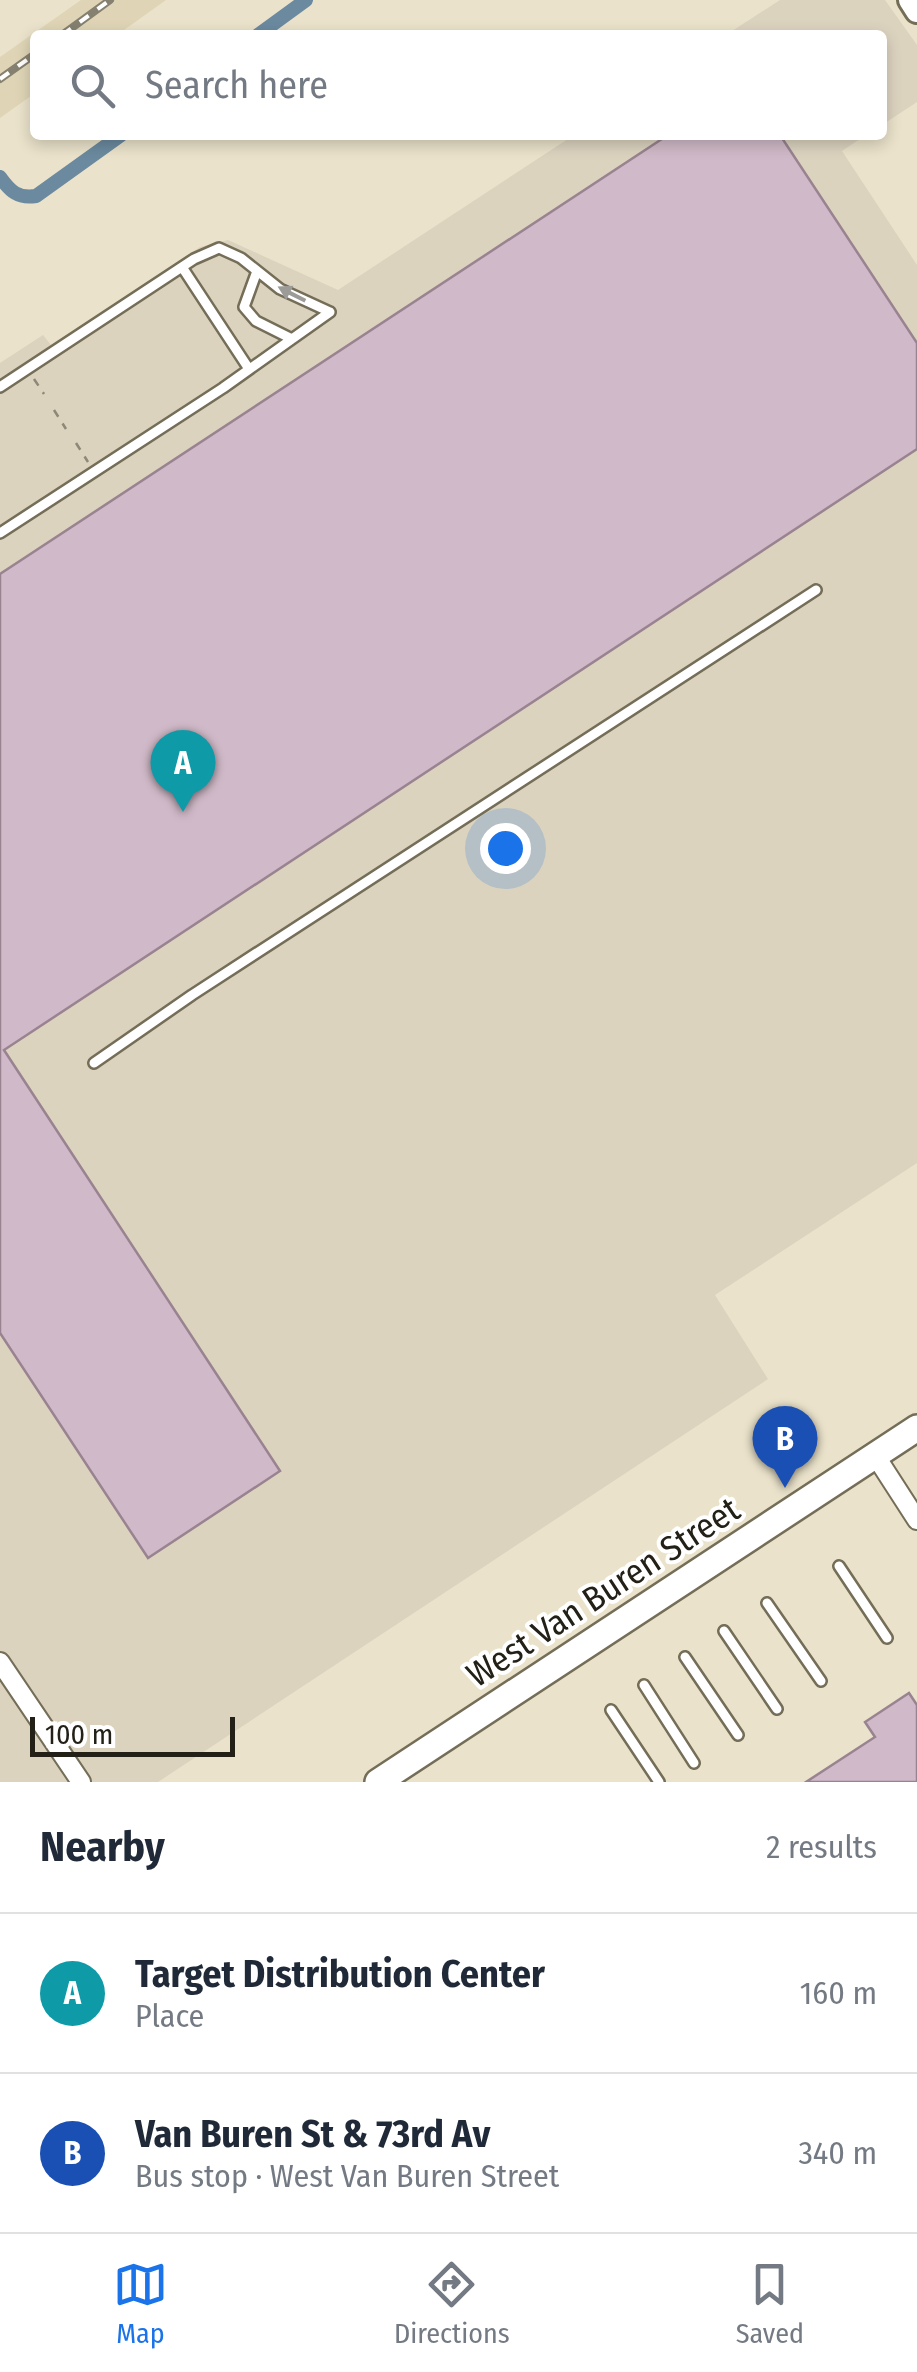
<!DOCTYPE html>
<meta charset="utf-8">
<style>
:root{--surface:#fff;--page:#f2f2f3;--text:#1f2937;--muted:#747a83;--line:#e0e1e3;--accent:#1a73e8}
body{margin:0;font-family:"Fira Sans Condensed",sans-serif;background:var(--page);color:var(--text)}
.scale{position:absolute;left:30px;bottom:25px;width:205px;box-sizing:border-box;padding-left:10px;border:5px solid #232017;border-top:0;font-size:28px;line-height:35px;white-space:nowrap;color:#232017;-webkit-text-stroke:8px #fff;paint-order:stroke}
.you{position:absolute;left:505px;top:848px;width:35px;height:35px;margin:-25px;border:8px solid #fff;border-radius:50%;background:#1a73e8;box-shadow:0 0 0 15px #1a73e833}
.badge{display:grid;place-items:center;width:65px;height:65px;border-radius:50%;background:var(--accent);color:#fff;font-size:32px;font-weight:700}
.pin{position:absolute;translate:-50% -82px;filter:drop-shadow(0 2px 5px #0008)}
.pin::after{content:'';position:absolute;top:52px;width:35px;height:30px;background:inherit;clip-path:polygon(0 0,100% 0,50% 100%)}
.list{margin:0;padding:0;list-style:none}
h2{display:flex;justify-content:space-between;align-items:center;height:130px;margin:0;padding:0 40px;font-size:42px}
h2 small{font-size:32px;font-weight:400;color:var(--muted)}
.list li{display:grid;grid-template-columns:65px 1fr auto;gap:30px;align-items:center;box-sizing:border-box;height:160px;padding:0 40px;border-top:2px solid var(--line)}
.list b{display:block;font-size:38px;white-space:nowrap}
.list p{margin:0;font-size:32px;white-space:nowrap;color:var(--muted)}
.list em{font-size:32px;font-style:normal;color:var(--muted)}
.icon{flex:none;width:55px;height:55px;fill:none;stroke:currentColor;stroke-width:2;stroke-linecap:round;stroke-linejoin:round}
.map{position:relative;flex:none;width:917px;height:1782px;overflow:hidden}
.search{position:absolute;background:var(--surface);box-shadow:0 5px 15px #0003;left:30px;right:30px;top:30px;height:110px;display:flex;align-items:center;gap:25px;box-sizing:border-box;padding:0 35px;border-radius:10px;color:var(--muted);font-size:38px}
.sheet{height:450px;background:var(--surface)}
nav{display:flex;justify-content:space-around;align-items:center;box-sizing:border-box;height:140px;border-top:2px solid var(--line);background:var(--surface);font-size:28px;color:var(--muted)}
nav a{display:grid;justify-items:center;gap:5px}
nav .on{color:var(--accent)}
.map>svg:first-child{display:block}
.built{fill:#dfd5b6}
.industrial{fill:#dcd3bf}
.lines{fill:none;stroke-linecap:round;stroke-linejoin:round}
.canal{stroke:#6b8a9f;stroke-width:14}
.building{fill:#d0b9c8;stroke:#998391;stroke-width:2.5}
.lane-casing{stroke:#746d57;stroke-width:14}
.street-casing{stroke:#746d57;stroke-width:22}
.secondary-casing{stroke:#746d57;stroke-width:28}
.primary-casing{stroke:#746d57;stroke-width:30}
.path{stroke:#8d8877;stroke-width:2.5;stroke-dasharray:8 8;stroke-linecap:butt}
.lane{stroke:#fff;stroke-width:9}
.street{stroke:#fff;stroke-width:18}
.secondary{stroke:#fff;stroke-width:22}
.primary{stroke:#fff;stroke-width:25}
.rail-casing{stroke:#85806f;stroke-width:8}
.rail{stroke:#fff;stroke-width:4;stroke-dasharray:11;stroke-linecap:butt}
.oneway{fill:#9c9b97}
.labels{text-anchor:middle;stroke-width:8;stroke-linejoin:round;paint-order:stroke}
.street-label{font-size:35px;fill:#232017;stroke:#fff}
</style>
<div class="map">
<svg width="917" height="1782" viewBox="0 0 917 1782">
<rect width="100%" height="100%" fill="#eae2ca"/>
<path class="built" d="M81,0H166L117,35H35V93L0,118V57Z"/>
<path class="industrial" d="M780,0H885L917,45V102L882,125V35H726Z
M574,135H866L842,151L917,265V1163L715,1295L768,1379L158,1782H0V363L43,335L51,345L200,247L228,240L338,290Z"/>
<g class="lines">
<path class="canal" d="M258,35L306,0
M0,177C10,191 18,199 36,196L121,135"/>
</g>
<path class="building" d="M668,135H780L917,343V449L4,1050L280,1471L148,1558L0,1333V574Z
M909,1693L917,1705V1782H806L875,1737L865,1722Z"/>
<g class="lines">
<g class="lane-casing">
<path id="lane" d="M182,267L249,369
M257,271L244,307L256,321L292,339
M0,387L194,259L219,248L241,258L280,289L330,312
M0,533L223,388L330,312
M94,1063L192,995L816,590
M839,1566L887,1638
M767,1603L821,1681
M724,1631L777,1709
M685,1657L738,1735
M644,1685L694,1763
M611,1710L659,1782"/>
</g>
<g class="street-casing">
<path id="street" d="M875,1455L917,1520
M0,1662L81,1782"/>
</g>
<g class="secondary-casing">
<path id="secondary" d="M910,0L917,11"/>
</g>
<g class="primary-casing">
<path id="primary" d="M378,1782L917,1428"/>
</g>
<path class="path" d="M34,379L44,394
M54,410L66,429
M76,443L88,462"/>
<use href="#lane" class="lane"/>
<use href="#street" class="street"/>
<use href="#secondary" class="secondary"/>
<use href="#primary" class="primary"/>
<g class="rail-casing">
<path id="rail" d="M62,35L110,0
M0,79L35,54"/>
</g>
<use href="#rail" class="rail"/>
</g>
<defs><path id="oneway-solid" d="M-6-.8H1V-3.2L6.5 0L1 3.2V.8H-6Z" transform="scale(2.5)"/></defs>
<use class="oneway" href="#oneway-solid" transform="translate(292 294) rotate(-153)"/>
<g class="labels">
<g class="street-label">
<text transform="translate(603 1592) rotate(-33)" y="12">West Van Buren Street</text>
</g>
</g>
</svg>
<div class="scale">100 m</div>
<div class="you"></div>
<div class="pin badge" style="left:183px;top:812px;background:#0f9aa8">A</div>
<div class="pin badge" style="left:785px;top:1488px;background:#1a4fb4">B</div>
<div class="search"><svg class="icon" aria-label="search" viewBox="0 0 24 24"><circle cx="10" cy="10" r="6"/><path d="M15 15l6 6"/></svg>Search here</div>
</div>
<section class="sheet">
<h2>Nearby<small>2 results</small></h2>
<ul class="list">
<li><span class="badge" style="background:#0f9aa8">A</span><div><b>Target Distribution Center</b><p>Place</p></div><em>160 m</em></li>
<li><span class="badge" style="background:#1a4fb4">B</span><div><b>Van Buren St &amp; 73rd Av</b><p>Bus stop · West Van Buren Street</p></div><em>340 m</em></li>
</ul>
</section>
<nav>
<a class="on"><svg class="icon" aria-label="map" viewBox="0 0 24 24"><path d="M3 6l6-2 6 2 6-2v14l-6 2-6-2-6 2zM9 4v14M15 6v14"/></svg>Map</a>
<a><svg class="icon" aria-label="directions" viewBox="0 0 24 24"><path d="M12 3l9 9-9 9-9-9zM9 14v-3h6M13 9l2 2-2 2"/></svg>Directions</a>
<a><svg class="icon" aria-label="saved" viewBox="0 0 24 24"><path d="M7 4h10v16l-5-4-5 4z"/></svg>Saved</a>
</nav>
